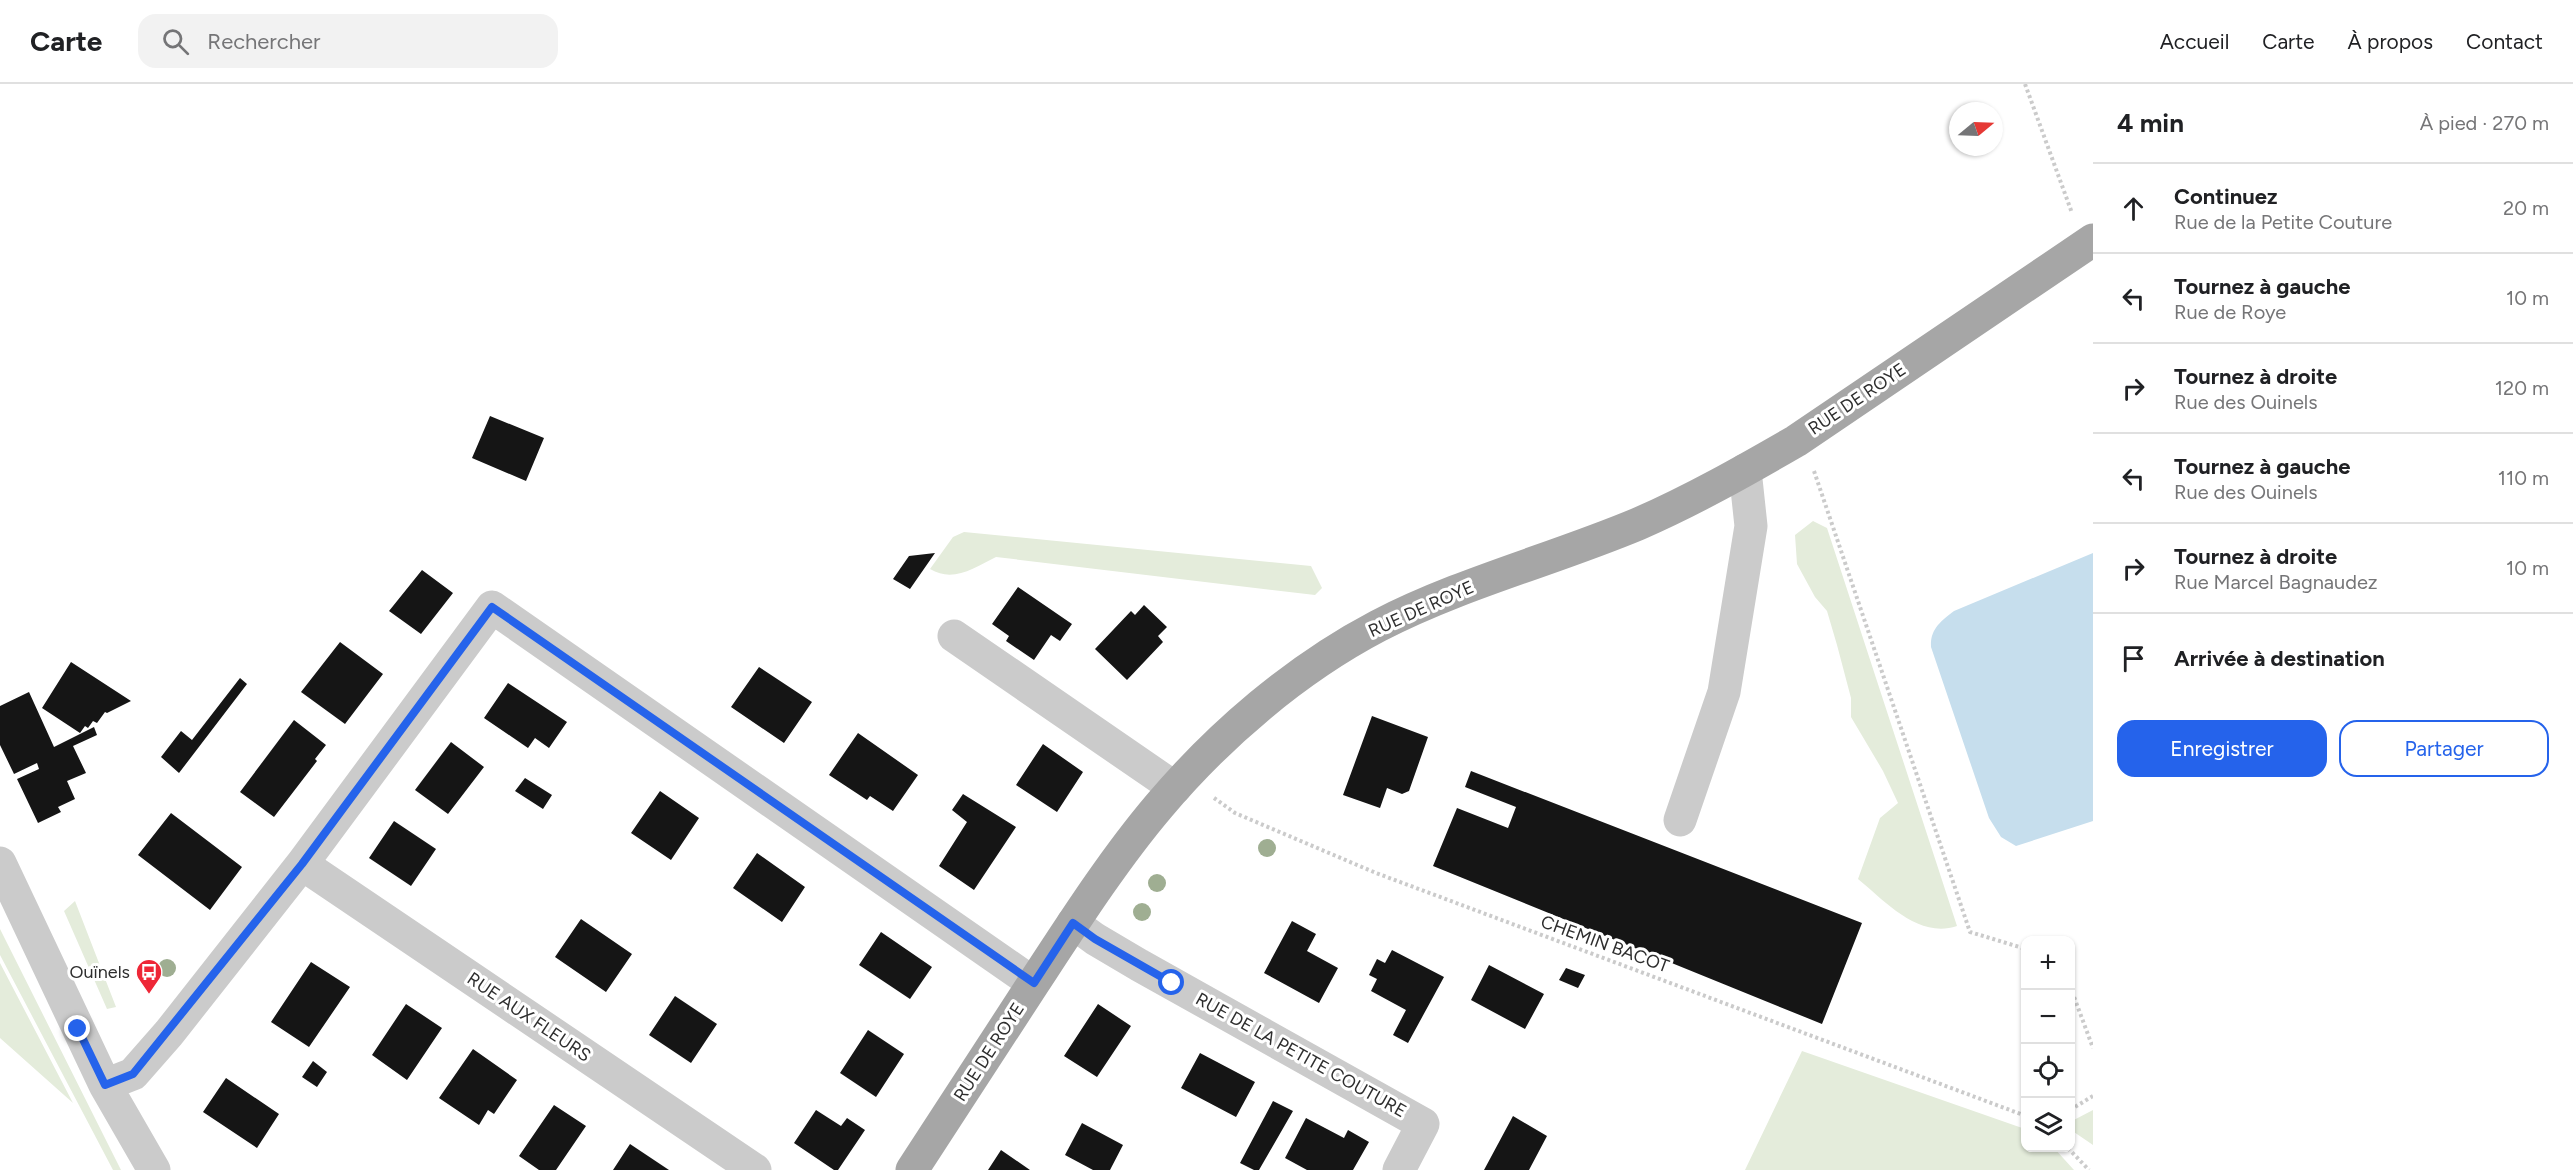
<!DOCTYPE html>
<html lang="fr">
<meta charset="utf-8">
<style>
:root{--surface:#fff;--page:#f2f2f2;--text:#202124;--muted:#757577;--line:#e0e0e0;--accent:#2563eb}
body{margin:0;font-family:Figtree,sans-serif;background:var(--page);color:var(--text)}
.controls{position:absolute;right:18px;bottom:18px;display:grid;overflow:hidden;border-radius:12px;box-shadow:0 2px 4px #0004}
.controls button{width:54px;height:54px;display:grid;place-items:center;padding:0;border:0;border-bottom:2px solid var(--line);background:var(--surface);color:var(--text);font:30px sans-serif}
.compass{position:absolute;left:1949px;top:18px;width:54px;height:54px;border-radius:50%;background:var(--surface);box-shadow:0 2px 4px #0004;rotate:71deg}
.stop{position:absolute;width:18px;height:18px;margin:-14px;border:4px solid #2563eb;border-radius:50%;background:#fff}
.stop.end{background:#2563eb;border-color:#fff;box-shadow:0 2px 6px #0008}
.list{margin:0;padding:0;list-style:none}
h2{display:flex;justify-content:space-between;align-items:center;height:78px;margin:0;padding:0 24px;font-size:26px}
h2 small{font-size:20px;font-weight:400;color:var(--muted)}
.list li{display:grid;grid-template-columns:39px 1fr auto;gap:18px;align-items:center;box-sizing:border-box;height:90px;padding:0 24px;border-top:2px solid var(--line)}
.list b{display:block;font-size:22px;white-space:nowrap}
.list p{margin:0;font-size:20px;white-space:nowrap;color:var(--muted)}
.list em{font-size:20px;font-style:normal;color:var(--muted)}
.actions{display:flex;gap:12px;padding:18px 24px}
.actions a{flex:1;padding:14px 0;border:2px solid var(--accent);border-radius:18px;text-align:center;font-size:21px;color:var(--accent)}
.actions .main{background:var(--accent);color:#fff}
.icon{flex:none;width:33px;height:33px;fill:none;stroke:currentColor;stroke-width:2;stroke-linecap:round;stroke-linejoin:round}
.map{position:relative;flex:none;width:2093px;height:1086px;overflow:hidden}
header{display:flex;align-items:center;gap:36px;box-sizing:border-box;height:84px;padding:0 30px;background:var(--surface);border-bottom:2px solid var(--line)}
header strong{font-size:28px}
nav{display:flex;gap:33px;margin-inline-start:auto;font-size:21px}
.search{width:420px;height:54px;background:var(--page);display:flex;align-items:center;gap:15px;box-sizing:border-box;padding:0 21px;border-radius:18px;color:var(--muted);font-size:22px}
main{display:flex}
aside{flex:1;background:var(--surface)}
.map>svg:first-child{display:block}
.green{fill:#e4ecdb}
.water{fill:#c6deed}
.building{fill:#151515}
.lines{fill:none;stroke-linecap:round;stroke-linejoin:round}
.path{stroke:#cbcbcb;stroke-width:4;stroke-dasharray:3 3;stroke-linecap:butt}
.minor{stroke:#cbcbcb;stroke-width:33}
.major{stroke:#a6a6a6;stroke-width:33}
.tree{fill:#9fae92}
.route{stroke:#2563eb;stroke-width:8}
.labels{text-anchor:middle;stroke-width:6;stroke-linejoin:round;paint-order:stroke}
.street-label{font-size:18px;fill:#2e2e2e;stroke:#fff}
.poi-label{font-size:18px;fill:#2e2e2e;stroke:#fff;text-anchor:end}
</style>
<header>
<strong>Carte</strong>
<div class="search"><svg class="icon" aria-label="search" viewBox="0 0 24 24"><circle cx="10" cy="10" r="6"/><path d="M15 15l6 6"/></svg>Rechercher</div>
<nav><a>Accueil</a><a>Carte</a><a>À propos</a><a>Contact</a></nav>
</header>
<main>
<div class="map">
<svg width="2093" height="1086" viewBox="0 0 2093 1086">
<rect width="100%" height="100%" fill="#fff"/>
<path class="green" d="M1813,437L1827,444L1957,842C1918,855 1885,817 1858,795L1880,734L1898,719L1883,687L1851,633V614L1837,561L1827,527L1815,513L1797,480L1795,451Z
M964,448L1311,482L1322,504L1315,511L996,473C974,484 953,499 930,485L953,453Z
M75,817L116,923L107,925L64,827Z
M0,845L121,1086H113L0,871Z
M0,879L73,1019L0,954Z
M1802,967L2025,1045L2026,1064H2054L2074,1086H1745Z
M2093,1026V1061L2071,1046L2070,1038Z"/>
<path class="water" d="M2093,469V737L2016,762L2001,753L1989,734L1931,563C1930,545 1941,537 1954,527Z"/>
<path class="building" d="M490,332L544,354L526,397L472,374Z
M935,469L910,505L893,495L909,472Z
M422,486L453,509L421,550L389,527Z
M1018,503L1072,540L1060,557L1051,551L1034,576L1006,557L1009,552L992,540Z
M1144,521L1167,543L1158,552L1163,558L1127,596L1095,565L1131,527L1135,531Z
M340,558L383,590L345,640L301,608Z
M71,578L131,617L107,629L105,628L97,639L93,637L88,644L85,642L80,649L42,624Z
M759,583L812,618L784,659L731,623Z
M240,594L247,600L179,689L161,673L181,647L192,656Z
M508,599L567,638L549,664L535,654L528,664L484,634Z
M29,608L54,663L94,643L97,651L73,662L86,689L67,697L75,715L58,723L61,728L38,739L17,695L39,685L37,679L14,690L0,661V622Z
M1372,632L1428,653L1409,707L1402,710L1387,704L1380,724L1343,711Z
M294,636L326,661L315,675L317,677L274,733L240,708Z
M858,649L918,691L893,727L870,712L867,716L829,691Z
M451,658L484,683L448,730L415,706Z
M1043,660L1083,688L1057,728L1016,701Z
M1471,687L1862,839L1822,940L1433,782L1457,724L1508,744L1516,723L1465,703Z
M525,694L552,711L543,725L515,707Z
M660,707L699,734L671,776L631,749Z
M963,710L1016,743L974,806L939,782L967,738L952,726Z
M171,729L242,783L210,826L138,771Z
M394,737L436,765L411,802L369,774Z
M757,769L805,803L782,838L733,804Z
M581,835L632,870L606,908L555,873Z
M1292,837L1316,850L1307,867L1338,884L1319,919L1264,889Z
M881,848L932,883L910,915L859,881Z
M1392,866L1444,893L1408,959L1393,951L1406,926L1371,907L1377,895L1369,891L1377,875L1385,879Z
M311,878L350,903L309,963L271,938Z
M1489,881L1544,910L1525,945L1471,916Z
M1566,884L1585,891L1578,904L1559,896Z
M675,912L717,940L691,979L649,951Z
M406,920L442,944L407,996L372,971Z
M1098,920L1131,942L1097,993L1064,972Z
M868,946L904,970L876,1013L840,989Z
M473,965L517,996L494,1030L488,1026L479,1041L439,1014Z
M1200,969L1255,998L1236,1033L1181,1004Z
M313,977L327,988L317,1003L302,993Z
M226,994L279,1030L257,1064L203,1028Z
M1273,1017L1293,1027L1259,1086H1254L1240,1079Z
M554,1021L586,1042L556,1086H539L519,1072Z
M816,1026L841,1042L847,1034L865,1046L838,1086H834L794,1059Z
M1513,1032L1547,1052L1529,1086H1484Z
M1306,1034L1344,1054L1348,1046L1369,1058L1353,1086H1307L1285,1074Z
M1082,1039L1123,1061L1110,1086H1093L1065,1071Z
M630,1060L669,1086H613Z
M1001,1066L1030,1086H988Z"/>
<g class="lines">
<path class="path" d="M2025,0L2072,129
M1814,387L1970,848L2026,865
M1214,714L1235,729L1376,789L2026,1032
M2070,902L2093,964
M2070,1026L2093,1012
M2068,1064L2089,1086"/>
<path class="minor" d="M954,552L1175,704
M1680,736L1724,608L1751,442L1745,386
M0,779L105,1001L154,1086
M302,780L755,1086
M1073,839L1095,855L1139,881L1423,1040L1399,1086
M105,1001L133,990L169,949L302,780L492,523L1033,899"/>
<path class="major" d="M912,1086C953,1023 994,960 1035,897C1073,839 1114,775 1159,722C1219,651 1296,585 1378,542C1461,499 1552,476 1638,440C1693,416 1744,387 1796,357L2093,156"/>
</g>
<g class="tree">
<circle cx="1267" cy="764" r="9"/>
<circle cx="1157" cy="799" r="9"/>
<circle cx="1142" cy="828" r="9"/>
<circle cx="167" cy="884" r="9"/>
</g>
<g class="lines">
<path class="route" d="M78,945L105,1001L133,990L302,780L492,523L1034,899L1073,839L1095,855L1172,899"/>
</g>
<defs>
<g id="bus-pin" transform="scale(1.35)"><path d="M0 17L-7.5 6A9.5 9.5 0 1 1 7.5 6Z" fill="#ee2737" stroke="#fff"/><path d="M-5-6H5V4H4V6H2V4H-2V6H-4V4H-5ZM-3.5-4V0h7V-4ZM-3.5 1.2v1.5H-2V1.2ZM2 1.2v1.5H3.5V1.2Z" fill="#fff"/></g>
</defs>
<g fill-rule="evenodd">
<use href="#bus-pin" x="149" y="888"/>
</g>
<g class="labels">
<g class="street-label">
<text transform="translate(1857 315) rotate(-34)" y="6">RUE DE ROYE</text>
<text transform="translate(1421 525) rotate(-24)" y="6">RUE DE ROYE</text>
<text transform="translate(1605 860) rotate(20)" y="6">CHEMIN BACOT</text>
<text transform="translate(529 933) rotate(34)" y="6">RUE AUX FLEURS</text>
<text transform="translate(989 968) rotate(-57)" y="6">RUE DE ROYE</text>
<text transform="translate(1301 971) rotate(29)" y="6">RUE DE LA PETITE COUTURE</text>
</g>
<g class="poi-label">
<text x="130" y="894">Ouïnels</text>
</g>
</g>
</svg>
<div class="controls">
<button>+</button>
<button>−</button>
<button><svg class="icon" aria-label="locate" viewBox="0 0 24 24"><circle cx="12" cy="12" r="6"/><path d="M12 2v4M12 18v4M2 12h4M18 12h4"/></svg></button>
<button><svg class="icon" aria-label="layers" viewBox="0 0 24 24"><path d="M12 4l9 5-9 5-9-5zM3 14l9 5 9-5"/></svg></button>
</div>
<svg class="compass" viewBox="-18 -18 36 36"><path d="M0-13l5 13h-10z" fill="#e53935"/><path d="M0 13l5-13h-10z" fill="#757577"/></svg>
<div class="stop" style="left:1172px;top:899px"></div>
<div class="stop end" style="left:78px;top:945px"></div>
</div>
<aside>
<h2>4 min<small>À pied · 270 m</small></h2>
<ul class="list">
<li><svg class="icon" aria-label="ahead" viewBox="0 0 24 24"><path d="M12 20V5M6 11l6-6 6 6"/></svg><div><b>Continuez</b><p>Rue de la Petite Couture</p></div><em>20 m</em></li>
<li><svg class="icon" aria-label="left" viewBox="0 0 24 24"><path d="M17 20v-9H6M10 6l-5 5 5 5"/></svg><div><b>Tournez à gauche</b><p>Rue de Roye</p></div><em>10 m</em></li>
<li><svg class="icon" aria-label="right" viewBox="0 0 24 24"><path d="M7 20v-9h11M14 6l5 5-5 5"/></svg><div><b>Tournez à droite</b><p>Rue des Ouinels</p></div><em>120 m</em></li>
<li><svg class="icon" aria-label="left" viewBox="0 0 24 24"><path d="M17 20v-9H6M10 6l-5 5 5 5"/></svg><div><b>Tournez à gauche</b><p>Rue des Ouinels</p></div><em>110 m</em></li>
<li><svg class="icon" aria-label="right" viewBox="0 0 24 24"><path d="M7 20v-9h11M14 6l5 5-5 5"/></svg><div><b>Tournez à droite</b><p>Rue Marcel Bagnaudez</p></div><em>10 m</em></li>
<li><svg class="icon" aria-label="arrive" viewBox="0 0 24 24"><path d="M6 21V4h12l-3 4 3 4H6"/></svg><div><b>Arrivée à destination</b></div></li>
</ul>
<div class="actions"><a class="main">Enregistrer</a><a>Partager</a></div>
</aside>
</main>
